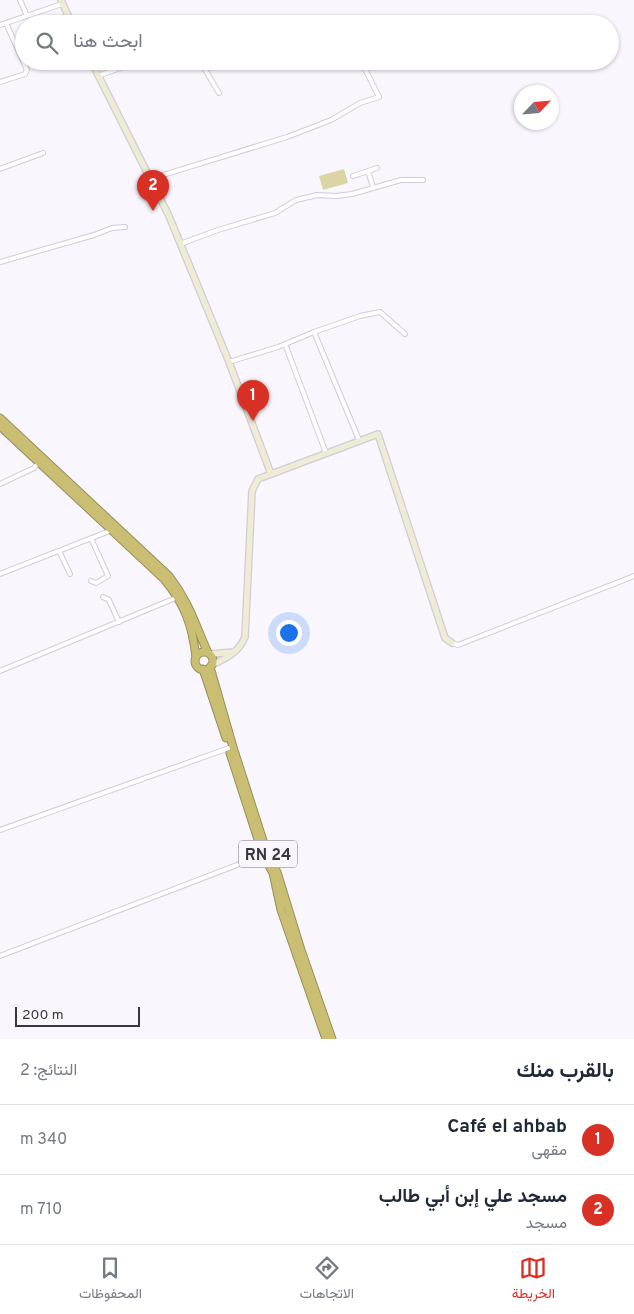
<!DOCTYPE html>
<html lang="ar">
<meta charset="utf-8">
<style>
:root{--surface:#fff;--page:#f2f2f3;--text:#1f2937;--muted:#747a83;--line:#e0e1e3;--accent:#d93025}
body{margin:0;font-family:Overpass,Vazirmatn,sans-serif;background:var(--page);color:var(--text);direction:rtl}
.compass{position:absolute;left:514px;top:85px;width:45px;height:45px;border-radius:50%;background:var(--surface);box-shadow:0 1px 4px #0004;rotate:64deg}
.scale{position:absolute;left:15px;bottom:12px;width:125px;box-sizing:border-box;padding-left:5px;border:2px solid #3a383e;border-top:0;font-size:14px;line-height:18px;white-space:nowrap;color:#3a383e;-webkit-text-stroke:4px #f9f7fd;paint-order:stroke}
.you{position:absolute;left:288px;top:632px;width:18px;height:18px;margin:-12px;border:4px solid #fff;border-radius:50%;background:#1a73e8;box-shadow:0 0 0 8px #1a73e833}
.badge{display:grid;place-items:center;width:32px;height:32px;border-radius:50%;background:var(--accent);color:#fff;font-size:16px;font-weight:700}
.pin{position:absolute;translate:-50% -41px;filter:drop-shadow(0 1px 2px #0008)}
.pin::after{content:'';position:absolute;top:26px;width:18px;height:15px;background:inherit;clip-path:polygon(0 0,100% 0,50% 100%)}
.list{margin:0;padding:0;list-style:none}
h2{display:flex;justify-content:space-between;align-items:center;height:65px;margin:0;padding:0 20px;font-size:21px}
h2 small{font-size:16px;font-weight:400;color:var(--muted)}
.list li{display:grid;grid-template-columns:32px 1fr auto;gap:15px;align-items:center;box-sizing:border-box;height:70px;padding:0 20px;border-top:1px solid var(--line)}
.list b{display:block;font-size:19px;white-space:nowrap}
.list p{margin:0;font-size:16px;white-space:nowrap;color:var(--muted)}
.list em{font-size:16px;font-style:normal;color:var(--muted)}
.icon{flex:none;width:28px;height:28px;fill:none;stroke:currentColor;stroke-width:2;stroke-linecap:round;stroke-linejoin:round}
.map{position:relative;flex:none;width:634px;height:1039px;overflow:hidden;direction:ltr}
.search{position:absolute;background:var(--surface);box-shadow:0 1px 4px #0004;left:15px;right:15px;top:15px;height:55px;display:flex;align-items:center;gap:12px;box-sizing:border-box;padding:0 18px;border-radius:28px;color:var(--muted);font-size:19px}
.sheet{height:205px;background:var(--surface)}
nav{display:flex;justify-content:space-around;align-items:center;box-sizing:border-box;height:70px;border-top:1px solid var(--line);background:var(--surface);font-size:14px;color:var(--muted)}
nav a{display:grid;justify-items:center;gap:2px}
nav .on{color:var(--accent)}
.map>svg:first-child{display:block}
.green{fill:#dbd5a6}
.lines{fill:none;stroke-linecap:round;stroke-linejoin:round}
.street-casing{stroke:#d1cbda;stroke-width:6}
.secondary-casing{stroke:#d1cbda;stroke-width:8}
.highway-casing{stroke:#978f5f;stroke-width:9}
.street{stroke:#fff;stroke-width:4}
.secondary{stroke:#efecd4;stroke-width:5.5}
.highway{stroke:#c9be71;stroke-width:7}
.labels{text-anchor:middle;stroke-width:5;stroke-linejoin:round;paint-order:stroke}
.shield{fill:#f9f7fd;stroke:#737177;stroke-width:1}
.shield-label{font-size:16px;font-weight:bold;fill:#3a383e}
</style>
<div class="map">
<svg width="634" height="1039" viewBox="0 0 634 1039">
<rect width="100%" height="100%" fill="#f9f7fd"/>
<path class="green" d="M344,169L348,183L323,190L319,176Z"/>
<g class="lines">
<g class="street-casing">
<path id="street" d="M20,0L27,16
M0,25L62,4
M200,61L219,93
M98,76L139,61
M0,82L25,74L27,70L6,23
M0,169L43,153
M368,171L373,187
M353,176L377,168
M150,179L287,137L331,120L360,103L379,97L361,61
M180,244L218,230L275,213L296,200L317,195L336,196L352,194L401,180H423
M0,262L94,235L112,228L125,227
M314,332L359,440
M285,344L326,453
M229,362L278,347L314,332L360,316L380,312L405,334
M0,484L34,468L39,462
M59,551L70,574
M0,574L112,530
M91,581L96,583L108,576L91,538
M103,597L109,600L119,622
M452,643L458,645L634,576
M0,671L178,597
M0,830L229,748
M0,956L263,855"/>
</g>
<g class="secondary-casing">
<path id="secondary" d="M61,0L72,24
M91,61L169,216L229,362L271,474
M210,654L234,652
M211,665C226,659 239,652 245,637L252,491L258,479L378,434L445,638L452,643"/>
</g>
<g class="highway-casing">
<path id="highway" d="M0,418L169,576C189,602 195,624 208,653
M0,426L164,579C185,604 192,625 196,657
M195 661a9 9 0 1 1 18 0a9 9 0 1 1-18 0Z
M210,667L233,747L267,853L277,872L301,950L332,1039
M203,669L226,738
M230,753L263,855
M269,866L273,873L281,910L326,1039"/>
</g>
<use href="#street" class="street"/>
<use href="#secondary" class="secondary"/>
<use href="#highway" class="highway"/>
</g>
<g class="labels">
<rect class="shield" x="239" y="840.5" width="58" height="27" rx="4"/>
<g class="shield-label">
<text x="268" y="860">RN 24</text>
</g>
</g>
</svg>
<svg class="compass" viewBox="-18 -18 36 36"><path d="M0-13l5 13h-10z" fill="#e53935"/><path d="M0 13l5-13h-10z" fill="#747a83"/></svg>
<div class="scale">200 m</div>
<div class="you"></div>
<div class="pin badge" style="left:253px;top:421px">1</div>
<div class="pin badge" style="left:153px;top:211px">2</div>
<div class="search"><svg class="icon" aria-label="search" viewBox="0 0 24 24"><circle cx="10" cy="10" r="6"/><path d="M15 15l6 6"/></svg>ابحث هنا</div>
</div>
<section class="sheet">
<h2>بالقرب منك<small>النتائج: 2</small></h2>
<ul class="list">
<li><span class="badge">1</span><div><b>Café el ahbab</b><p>مقهى</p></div><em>340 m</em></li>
<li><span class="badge">2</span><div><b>مسجد علي إبن أبي طالب</b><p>مسجد</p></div><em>710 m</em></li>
</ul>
</section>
<nav>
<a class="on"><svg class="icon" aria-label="map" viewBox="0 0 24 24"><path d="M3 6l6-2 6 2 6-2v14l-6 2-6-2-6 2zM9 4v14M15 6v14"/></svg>الخريطة</a>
<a><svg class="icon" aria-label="directions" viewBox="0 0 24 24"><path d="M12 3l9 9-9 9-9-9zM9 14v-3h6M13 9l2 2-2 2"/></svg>الاتجاهات</a>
<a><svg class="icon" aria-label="saved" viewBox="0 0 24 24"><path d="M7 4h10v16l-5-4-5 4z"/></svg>المحفوظات</a>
</nav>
